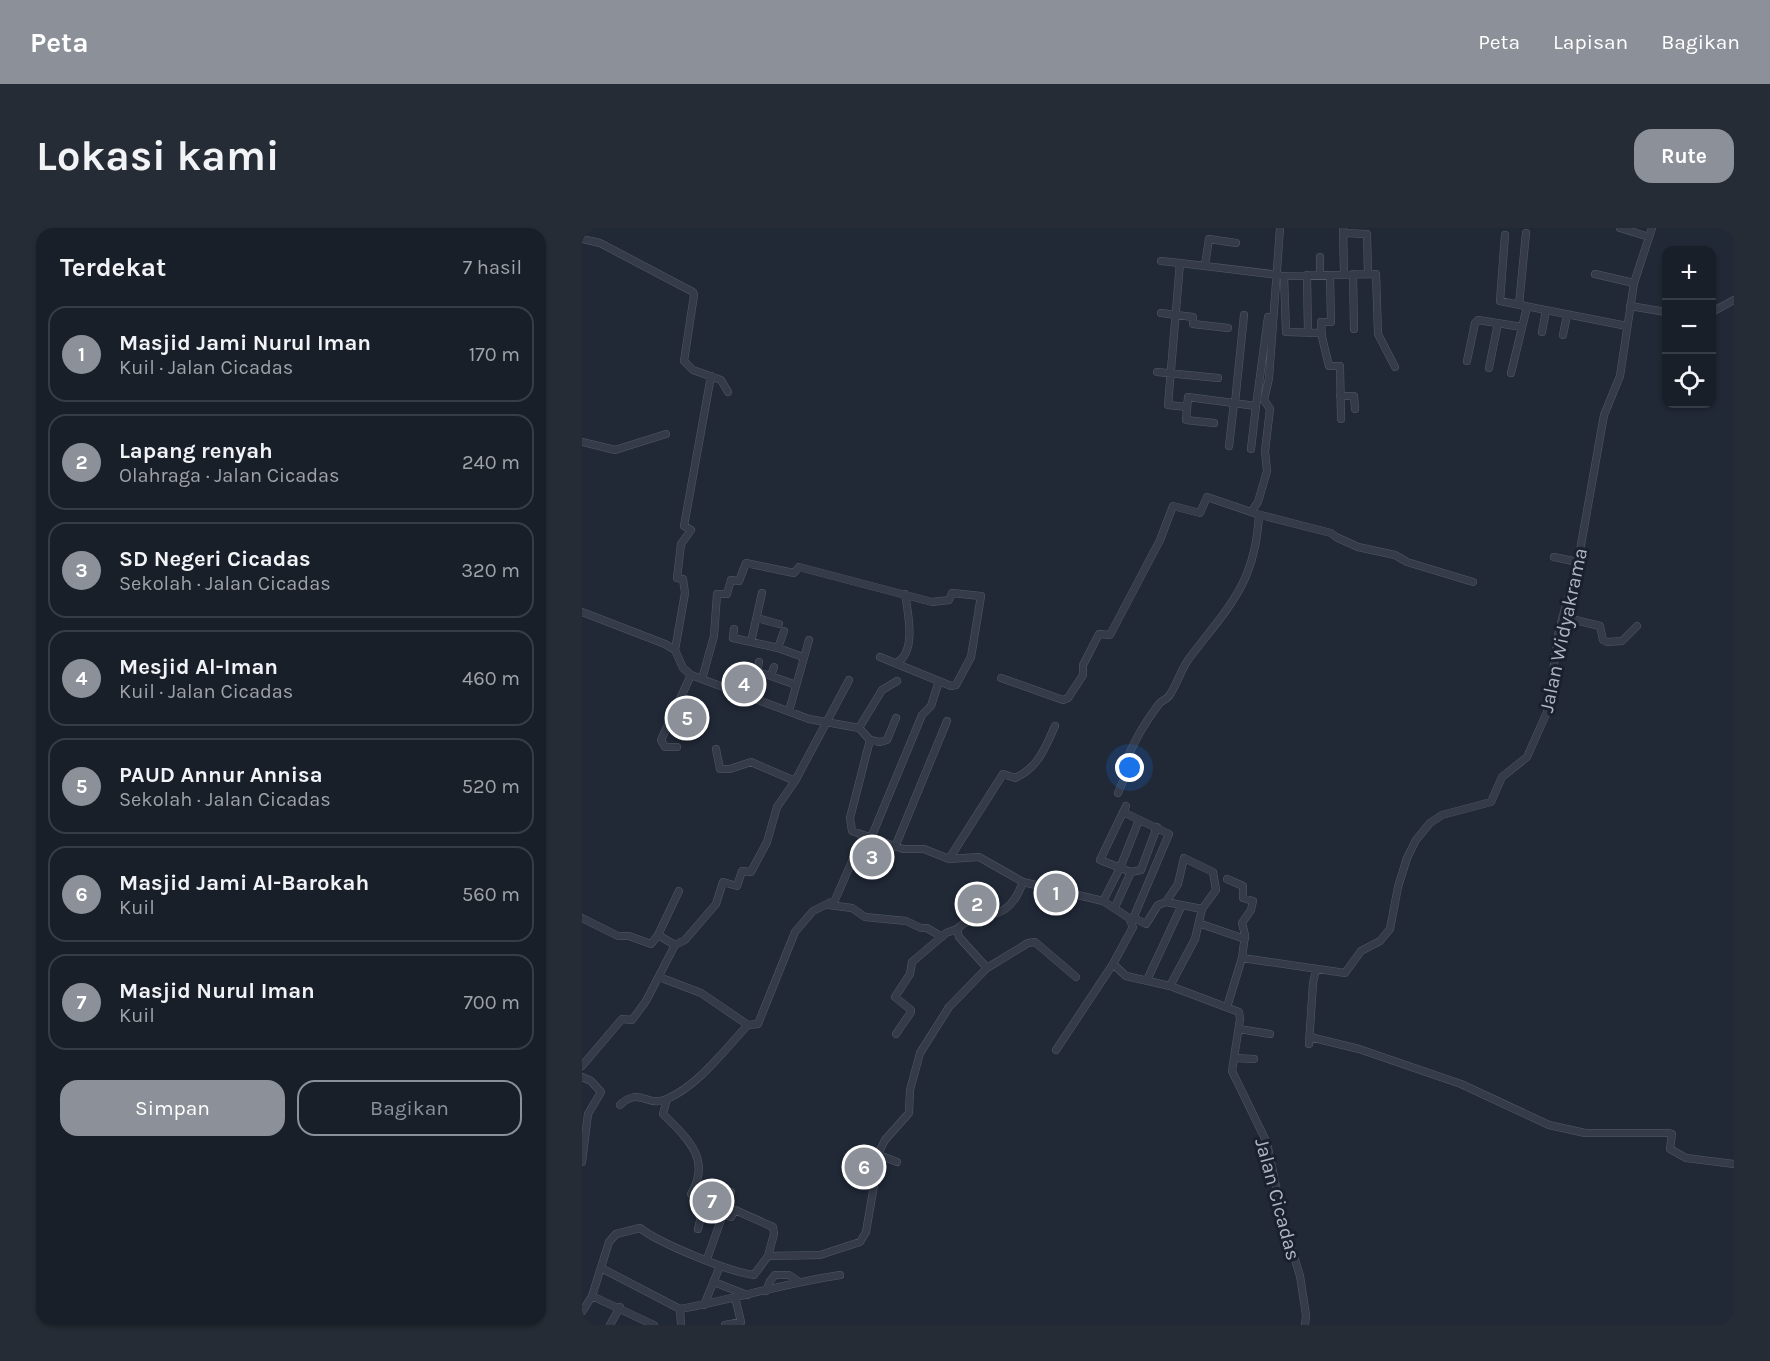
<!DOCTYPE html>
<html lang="id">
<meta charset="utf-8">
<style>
:root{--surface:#191f29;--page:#262c35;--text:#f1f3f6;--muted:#9fa2a8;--line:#373d46;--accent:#8c9099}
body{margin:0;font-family:Karla,sans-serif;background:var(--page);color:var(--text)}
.controls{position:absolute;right:18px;top:18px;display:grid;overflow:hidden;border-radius:12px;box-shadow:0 2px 4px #0004}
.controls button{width:54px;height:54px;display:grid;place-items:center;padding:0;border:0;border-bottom:2px solid var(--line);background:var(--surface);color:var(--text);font:30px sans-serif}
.you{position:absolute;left:548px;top:540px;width:21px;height:21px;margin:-15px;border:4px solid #fff;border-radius:50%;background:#1a73e8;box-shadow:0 0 0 9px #1a73e833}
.badge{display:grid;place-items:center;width:39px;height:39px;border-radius:50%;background:var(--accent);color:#fff;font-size:20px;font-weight:700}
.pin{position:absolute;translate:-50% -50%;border:3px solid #fff;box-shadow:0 2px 6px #0006}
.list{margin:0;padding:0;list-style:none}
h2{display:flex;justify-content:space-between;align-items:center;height:78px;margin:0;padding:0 24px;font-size:26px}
h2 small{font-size:20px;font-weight:400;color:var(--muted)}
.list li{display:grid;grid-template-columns:39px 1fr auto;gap:18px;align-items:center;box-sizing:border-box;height:96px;margin:0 12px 12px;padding:0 12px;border:2px solid var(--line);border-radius:18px}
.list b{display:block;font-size:22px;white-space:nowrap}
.list p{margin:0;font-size:20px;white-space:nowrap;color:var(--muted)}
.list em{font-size:20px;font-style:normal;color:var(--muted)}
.actions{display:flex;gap:12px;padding:18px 24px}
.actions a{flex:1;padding:14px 0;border:2px solid var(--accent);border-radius:18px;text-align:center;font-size:21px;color:var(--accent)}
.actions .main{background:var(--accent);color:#fff}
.icon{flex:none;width:33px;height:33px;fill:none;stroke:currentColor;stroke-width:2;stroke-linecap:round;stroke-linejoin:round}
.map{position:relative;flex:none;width:1152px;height:1097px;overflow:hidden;border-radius:18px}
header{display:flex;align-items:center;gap:36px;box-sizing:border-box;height:84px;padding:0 30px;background:var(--accent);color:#fff}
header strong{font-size:28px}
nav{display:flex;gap:33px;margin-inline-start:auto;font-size:21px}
.intro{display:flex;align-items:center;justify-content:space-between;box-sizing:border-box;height:144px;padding:0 36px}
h1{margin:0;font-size:42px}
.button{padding:15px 27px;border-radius:18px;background:var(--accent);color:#fff;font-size:21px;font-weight:700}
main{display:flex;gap:36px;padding:0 36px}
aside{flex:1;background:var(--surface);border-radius:18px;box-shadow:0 2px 4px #0004}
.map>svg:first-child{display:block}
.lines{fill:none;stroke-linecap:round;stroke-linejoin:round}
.minor-casing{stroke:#525966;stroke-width:8}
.minor{stroke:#353b48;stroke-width:7}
.labels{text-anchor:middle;stroke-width:6;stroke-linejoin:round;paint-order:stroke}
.street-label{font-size:20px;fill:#afb6c4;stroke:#1a202d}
</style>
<header>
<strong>Peta</strong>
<nav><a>Peta</a><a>Lapisan</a><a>Bagikan</a></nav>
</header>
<div class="intro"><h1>Lokasi kami</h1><a class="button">Rute</a></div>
<main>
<aside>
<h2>Terdekat<small>7 hasil</small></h2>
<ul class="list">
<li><span class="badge">1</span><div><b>Masjid Jami Nurul Iman</b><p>Kuil · Jalan Cicadas</p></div><em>170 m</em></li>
<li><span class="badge">2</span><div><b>Lapang renyah</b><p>Olahraga · Jalan Cicadas</p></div><em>240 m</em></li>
<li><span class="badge">3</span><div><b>SD Negeri Cicadas</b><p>Sekolah · Jalan Cicadas</p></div><em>320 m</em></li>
<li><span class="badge">4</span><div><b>Mesjid Al-Iman</b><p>Kuil · Jalan Cicadas</p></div><em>460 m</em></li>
<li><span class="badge">5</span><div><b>PAUD Annur Annisa</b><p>Sekolah · Jalan Cicadas</p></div><em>520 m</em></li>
<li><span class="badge">6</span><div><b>Masjid Jami Al-Barokah</b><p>Kuil</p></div><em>560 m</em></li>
<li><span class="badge">7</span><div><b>Masjid Nurul Iman</b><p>Kuil</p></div><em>700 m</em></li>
</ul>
<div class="actions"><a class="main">Simpan</a><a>Bagikan</a></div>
</aside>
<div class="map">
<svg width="1152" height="1097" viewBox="0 0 1152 1097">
<rect width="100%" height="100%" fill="#212937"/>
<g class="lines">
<g class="minor-casing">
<path id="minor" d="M761,0L762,46
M1038,0L1067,9
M762,5L785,6L786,46
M923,7L918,73L1045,98
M0,11L18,15L111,64L112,67L102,133L111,142L139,152L146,164
M579,33L598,35
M623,37L627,11L654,15
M771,46L772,101
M1013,46L1052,55
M725,47L726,105
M738,47V29
M937,77L944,5
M1048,78L1084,84
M1130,84L1152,72
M579,85L611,89V96L646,100
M960,104L964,82
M981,107L985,87
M740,110L739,94H749L748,47
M885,133L893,95L896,92L940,99
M907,140L916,95
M575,144L636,150
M929,145L945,79
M758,168H772L773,181
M653,175L662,87
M674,178L686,89
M605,179L586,177L598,35L697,47
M759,191L758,138H747L739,105L704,104L702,48L794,46L796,106L813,139
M632,195L604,192L606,169L674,178L669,221
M0,214L33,222L84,206
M647,218L652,175
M669,284L676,274L685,243L683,223L688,181L682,172L687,150L698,0
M972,329L996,334
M0,384L83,416L93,422L101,440L109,447L227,491L277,500L288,512L268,590L270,603L321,621H342L367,631L397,629L441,654L521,673L547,690L551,699L531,736L544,748L588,758L657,784L658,791L650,843L685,915L701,992L718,1048L724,1087L723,1097
M981,389L1018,398L1021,412L1025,414L1040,413L1055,398
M175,390L197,396
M152,401L151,410L196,420L221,429
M169,414L180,365
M196,420L202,403
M93,422L103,365L101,351L95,350L99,316L109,302L102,298L129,148
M177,434L175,444L189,448
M314,435C335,425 326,385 323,366
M192,439L189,448L214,457
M419,450L481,472L486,470L501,447V437L517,406L528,407L578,312L591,278L618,285L625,269L675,286L749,305L754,309L776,319L813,327L825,334L891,354
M120,451L132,408L135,366H145L149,352L157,353L164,335L212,345L217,339L350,374L367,372L370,365L399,368L389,429L374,457L369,458L298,429
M207,483L227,412
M277,500L300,462L315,453
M288,512L298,514L305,512L314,490
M95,519H83L79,512L109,447
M134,521L138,541H148L169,534L213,553
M536,565L545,544L541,540L543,536C551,515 563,494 577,476C580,472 584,472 587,468C596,455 599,440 609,428C648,377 673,355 677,287
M544,578L518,632L549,644L559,642L575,599
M541,584L587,606L550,693
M289,610L340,487L349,478L357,453
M313,619L365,493
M367,631L421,546L433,550C456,540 463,520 473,498
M645,651L661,658V670L671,673L669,682L660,695L663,707L660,730
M521,673L538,640L557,592
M584,674L620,681
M246,677L270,680L283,689L324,693L339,700H345L360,709
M533,679L549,644
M0,690L36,708H47L69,716L76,707
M552,690L564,696L576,677L584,674L596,656L602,630L631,644L634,662L620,681L613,711L588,758
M622,697L663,711
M93,717L76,707L97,663
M405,740L446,715L453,714L494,749
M77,749L119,765L166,797L176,796L213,704L231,683L253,672L281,608
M565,752L599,679
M645,779L660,730L763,745L779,723L798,713L808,701L816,659L825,630L834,612L848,595L860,587L909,574L920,549L945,529L965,484L977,402L996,334L1022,187L1038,148L1052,55L1070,0
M657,801L688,806
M314,806L329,784V782L313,769L328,746L330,734L364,705L375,701
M728,809L777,821L879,856L967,897L1003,905H1087L1090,906L1088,921L1104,930L1152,936
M727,816L731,755L734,741
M474,822L531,736
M652,830L672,831
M0,838L40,791L50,792L64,773L93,717L103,712L134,676L141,654L155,658L160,643L169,644L185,614L195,579L213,553L267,452
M0,849L9,853L19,864L6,886L0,934
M85,871L81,886C105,910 130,931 109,966L122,976L116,1001
M38,877C57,858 65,880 85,871C118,856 141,823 166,797
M297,927L315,934
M139,986L149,989L153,982L191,999L192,1006L186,1028
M125,1031L149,964
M21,1041L98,1081L99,1097
M132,1054L165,1067
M184,1063L188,1053L193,1047H207L216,1053
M10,1068L72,1097
M122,1077L138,1038
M98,1081C152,1071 204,1055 258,1047
M0,1084L10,1068L27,1014L34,1006L58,1000C77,1015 147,1044 172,1047L186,1028L238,1027L278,1014L284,1004L298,922L303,912L327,885L328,862L338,825L367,779L405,740L377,709L375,701C400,677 423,702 441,654
M28,1097L38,1079
M143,1097L159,1094L153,1069"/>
</g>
<use href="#minor" class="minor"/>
</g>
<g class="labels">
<g class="street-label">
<text transform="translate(981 402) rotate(-78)" y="7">Jalan Widyakrama</text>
<text transform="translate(696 971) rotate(75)" y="7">Jalan Cicadas</text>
</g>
</g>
</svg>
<div class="controls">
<button>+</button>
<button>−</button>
<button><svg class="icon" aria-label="locate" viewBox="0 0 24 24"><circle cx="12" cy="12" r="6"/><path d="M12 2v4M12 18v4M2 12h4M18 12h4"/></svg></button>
</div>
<div class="you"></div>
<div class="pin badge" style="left:474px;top:665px">1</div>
<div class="pin badge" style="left:395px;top:676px">2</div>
<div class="pin badge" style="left:290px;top:629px">3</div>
<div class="pin badge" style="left:162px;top:456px">4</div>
<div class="pin badge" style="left:105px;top:490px">5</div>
<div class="pin badge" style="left:282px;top:939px">6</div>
<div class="pin badge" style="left:130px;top:973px">7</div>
</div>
</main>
